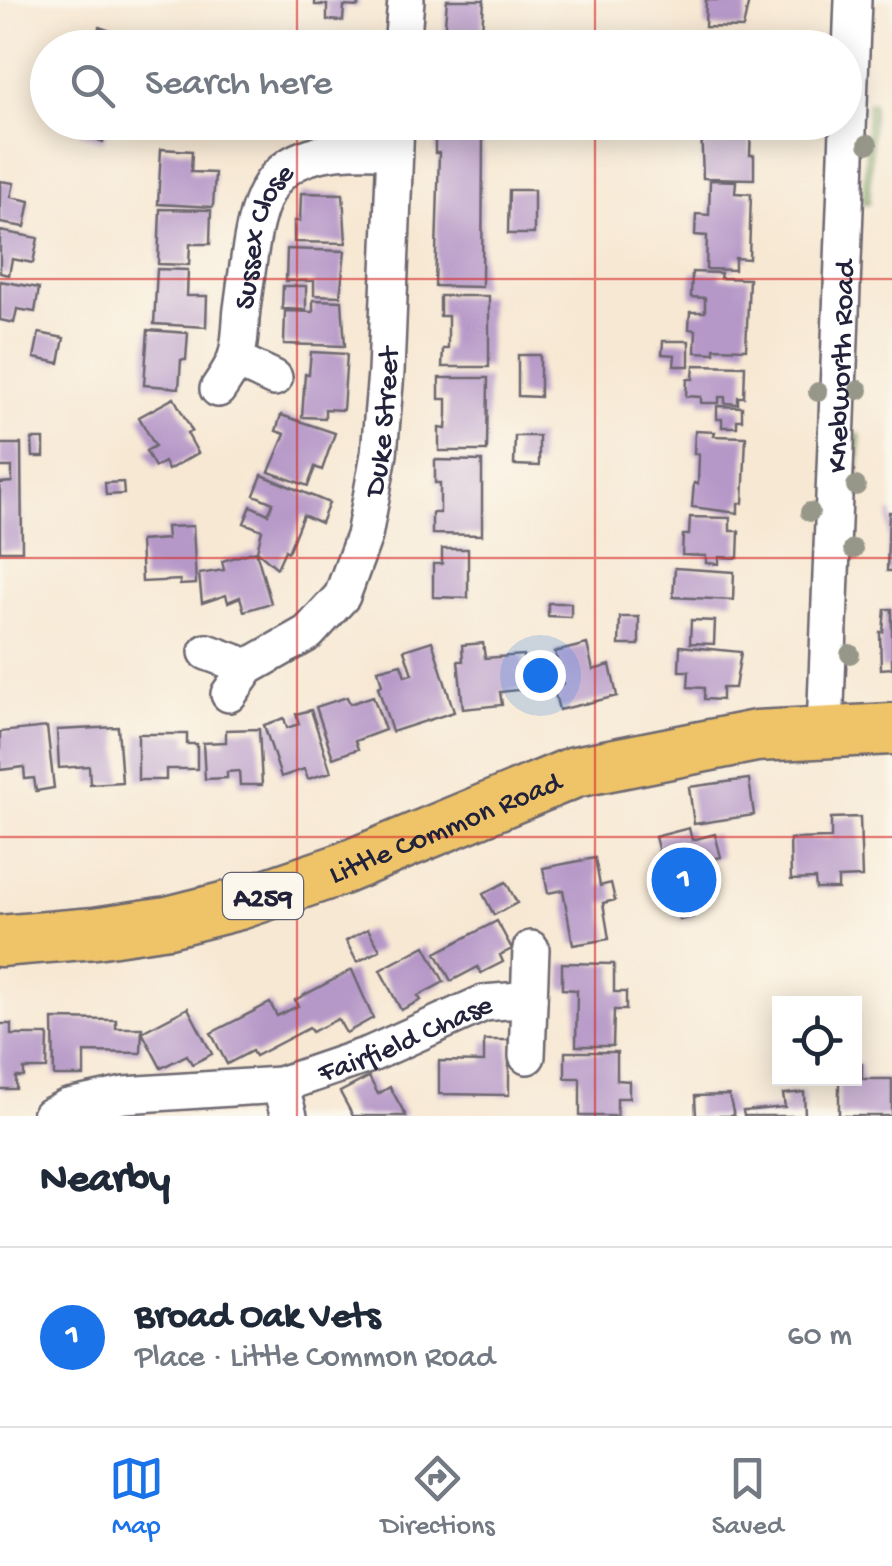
<!DOCTYPE html>
<meta charset="utf-8">
<style>
:root{--surface:#fff;--page:#f2f2f3;--text:#1f2937;--muted:#747a83;--line:#e0e1e3;--accent:#1a73e8}
body{margin:0;font-family:"Gochi Hand",sans-serif;background:var(--page);color:var(--text)}
.controls{position:absolute;right:30px;bottom:30px;display:grid;overflow:hidden;border-radius:0px;box-shadow:0 5px 25px #0003}
.controls button{width:90px;height:90px;display:grid;place-items:center;padding:0;border:0;border-bottom:2px solid var(--line);background:var(--surface);color:var(--text);font:50px sans-serif}
.you{position:absolute;left:540px;top:675px;width:35px;height:35px;margin:-25px;border:8px solid #fff;border-radius:50%;background:#1a73e8;box-shadow:0 0 0 15px #1a73e833}
.badge{display:grid;place-items:center;width:65px;height:65px;border-radius:50%;background:var(--accent);color:#fff;font-size:32px;font-weight:700}
.pin{position:absolute;translate:-50% -50%;border:5px solid #fff;box-shadow:0 2px 10px #0006}
.list{margin:0;padding:0;list-style:none}
h2{display:flex;justify-content:space-between;align-items:center;height:130px;margin:0;padding:0 40px;font-size:42px}
h2 small{font-size:32px;font-weight:400;color:var(--muted)}
.list li{display:grid;grid-template-columns:65px 1fr auto;gap:30px;align-items:center;box-sizing:border-box;height:180px;padding:0 40px;border-top:2px solid var(--line)}
.list b{display:block;font-size:38px;white-space:nowrap}
.list p{margin:0;font-size:32px;white-space:nowrap;color:var(--muted)}
.list em{font-size:32px;font-style:normal;color:var(--muted)}
.icon{flex:none;width:55px;height:55px;fill:none;stroke:currentColor;stroke-width:2;stroke-linecap:round;stroke-linejoin:round}
.map{position:relative;flex:none;width:892px;height:1116px;overflow:hidden}
.search{position:absolute;background:var(--surface);box-shadow:0 5px 25px #0003;left:30px;right:30px;top:30px;height:110px;display:flex;align-items:center;gap:25px;box-sizing:border-box;padding:0 35px;border-radius:55px;color:var(--muted);font-size:38px}
.sheet{height:310px;background:var(--surface)}
nav{display:flex;justify-content:space-around;align-items:center;box-sizing:border-box;height:140px;border-top:2px solid var(--line);background:var(--surface);font-size:28px;color:var(--muted)}
nav a{display:grid;justify-items:center;gap:5px}
nav .on{color:var(--accent)}
.map>svg:first-child{display:block}
.green{fill:#a3cc78;stroke:#62775a;stroke-width:2.5}
.building{fill:#b698c8}
.lines{fill:none;stroke-linecap:round;stroke-linejoin:round}
.minor-casing{stroke:#6d6770;stroke-width:40}
.highway-casing{stroke:#6d6770;stroke-width:55}
.minor{stroke:#fff;stroke-width:35}
.highway{stroke:#efc469;stroke-width:50}
.tree{fill:#979789}
.grid{fill:none;stroke:#d62828;stroke-width:2.5;stroke-opacity:0.55}
.labels{text-anchor:middle;stroke-width:8;stroke-linejoin:round;paint-order:stroke}
.shield{fill:#fbf7ec;stroke:#636270;stroke-width:2.5}
.shield-label{font-size:28px;font-weight:bold;fill:#22223b}
.street-label{font-size:30px;fill:#22223b;stroke:#fbf7ec}
</style>
<div class="map">
<svg width="892" height="1116" viewBox="0 0 892 1116">
<rect width="100%" height="100%" fill="#fbf7ec"/>
<filter id="ink" filterUnits="userSpaceOnUse"><feTurbulence type="fractalNoise" baseFrequency=".01" numOctaves="2"/><feDisplacementMap in="SourceGraphic" scale="20" xChannelSelector="R" yChannelSelector="G"/><feConvolveMatrix kernelMatrix="1 2 1 2 8 2 1 2 1" color-interpolation-filters="sRGB"/></filter>
<filter id="wash" filterUnits="userSpaceOnUse"><feTurbulence type="fractalNoise" baseFrequency=".0048" numOctaves="4" result="noise"/><feDisplacementMap in="SourceGraphic" scale="40" xChannelSelector="R" yChannelSelector="G"/><feGaussianBlur stdDeviation="2.25" result="paint"/><feColorMatrix in="noise" values="0 0 0 0 0 0 0 0 0 0 0 0 0 0 0 0 0 1.4 0 .05"/><feComposite in="paint" operator="in"/></filter>
<g filter="url(#wash)">
<rect width="100%" height="100%" fill="#f7e8d3"/>
<path class="green" d="M868,103H873L869,203H864Z
M855,435H860L855,559L850,558Z"/>
<g id="blocks">
<path class="building" d="M315,0H359L358,7L344,6L343,21L327,20V5H315Z
M447,0H484L481,48H443Z
M706,0H749L743,28L705,27Z
M99,27L128,37L125,45L132,48H92Z
M333,36L358,38L357,48H332Z
M83,122H135L132,132L110,124L103,142L79,133Z
M701,126L751,128L750,155H754V179L703,178Z
M435,134H483L482,287L435,286L439,153H435Z
M161,149L192,151L191,172L215,173L213,207L158,204Z
M710,180L736,181L735,193L751,194L749,259L735,258V270L706,269L707,236L695,235L696,214L709,215Z
M0,181L14,183L11,197L30,201L25,227L0,223Z
M509,190H534V234H508Z
M301,193L343,194L346,243L294,242V221H300Z
M160,209L211,210L210,244H190L189,265L158,264Z
M0,231L38,238L33,263L12,259L9,275L0,273Z
M287,249L345,251L340,296L314,295V281H286Z
M157,269L188,270L187,296H207L206,327L154,324Z
M692,272L721,273L720,278L749,279L746,349L714,348V353L695,352L696,330L689,329L690,312H705V298L691,297Z
M0,281L39,288L35,312L17,309L14,323L0,320Z
M283,286H306V310L282,309Z
M440,296H489V367H442L443,349H448V316H440Z
M313,300L342,301L345,346L284,344L285,311L313,312Z
M148,330L188,333L186,360H181L179,388L144,385Z
M39,333L64,338L59,363L34,358Z
M663,341H689V366H674L675,355L662,354Z
M311,352L347,354L343,410L325,409V418L302,417L305,374H309Z
M518,355H540V397L518,396Z
M694,365L745,366L744,397H738V404L725,403V397H719V403H701V397L686,396L687,379H693Z
M439,378H488L487,451H439V428L446,429L447,415V399H439Z
M174,398L192,431L187,433L198,453L168,470L164,462L155,467L146,451L155,446L139,417Z
M717,406L742,407V420H737V427H722V419H717Z
M281,415L335,433L322,470L315,467L308,486L269,472L285,434L276,431Z
M695,431L715,432L714,436L746,437L743,503H738V513L692,507L694,483L698,484L699,454H694Z
M515,436H539V466L514,465Z
M32,439H44V457H33Z
M0,444H21L22,551H0V483L12,482V467H0Z
M435,460L482,461V535L432,534V513H440V483H435Z
M262,475L329,503L321,523L303,515L288,552L285,550L277,568L257,551L262,530L244,523L251,506L268,514L273,503L254,495Z
M123,482L124,494L106,495L105,483Z
M889,512H892V571H887Z
M690,517L730,518V531H739L738,558L719,557V564L706,563V556L682,555L683,535H689Z
M193,526L196,584L180,585V580L142,582L140,541L167,539L166,527Z
M442,549H468V598L433,597V564H442Z
M256,551L271,603L244,611L240,597L228,602L226,595L202,603L199,574L224,570L222,561Z
M675,568L734,572L733,600L673,597Z
M548,603H571V617L548,616Z
M885,609H892V668L881,669L880,632H883Z
M620,617H639V645H619Z
M691,620L715,621L714,644L690,643Z
M432,641L454,712L392,732L378,687L382,685L378,670L401,664L405,676L412,674L404,650Z
M483,643L485,658L523,655L526,689L500,692L502,705L463,709L458,661H463L462,645Z
M587,644L593,670L610,665L617,696L559,710L553,686L563,684L555,652Z
M680,646L741,652L735,688H722V700L704,699V688L688,687L689,671H679Z
M373,696L385,730L355,741L358,749L333,758L316,707L347,697L350,704Z
M311,710L331,772L308,779L304,769L281,777L264,725L284,718L287,728L299,724L296,714Z
M47,727L54,788L36,791L34,778L25,779L24,767L0,770V732Z
M118,727L122,782L90,784L89,766L59,768L57,730Z
M259,729L262,785H240L239,771L227,772V778L205,779L203,743L226,742V730Z
M138,734H187V744H197V769H166V780H138Z
M749,779L754,815L694,824L689,787Z
M860,817L862,877L838,878V889H816L815,879L791,880L790,839L831,838V818Z
M689,828L692,840L715,834L721,857L698,862L707,898L691,903L693,917L680,920L679,915L676,916L655,837Z
M595,858L600,886L611,883L615,900L603,903L609,939L573,945L563,890L548,893L543,868Z
M506,882L517,903L494,915L483,894Z
M497,921L512,949L500,955L503,962L481,973L478,967L451,981L436,953Z
M368,929L380,950L357,962L346,941Z
M425,946L444,982L418,996L421,1000L401,1010L380,970Z
M562,963L614,964V992H626V1010H614L613,1046H576L577,990L562,989Z
M352,970L373,1018L346,1033L338,1019L312,1032L309,1028L255,1056L252,1051L227,1064L211,1033L270,1003L277,1016L298,1006L295,1000Z
M188,1008L212,1054L192,1064L187,1055L161,1068L142,1032Z
M53,1019L116,1020V1028H142L141,1053L84,1052V1076H54Z
M0,1024H11V1035H48L47,1069H24V1077H16V1089H0Z
M484,1040H509V1095L439,1094V1061L484,1062Z
M565,1052H617V1080L629,1081V1098H617V1116H580V1078H565Z
M854,1064H862V1079H892V1116H839V1078H854Z
M369,1077L378,1094L390,1087L406,1116H353L340,1092Z
M804,1092L805,1116H744L743,1111L785,1107L783,1094Z
M729,1095L734,1116H696L695,1096Z"/>
</g>
</g>
<g filter="url(#ink)">
<use href="#blocks" fill-opacity="0" stroke="#6d6770" stroke-width="2.5"/>
<g class="lines">
<g class="minor-casing">
<g id="minor">
<path d="M402,48L406,0"/>
<path d="M236,360L274,378"/>
<path id="s1" d="M218,389C223,381 230,372 234,362C241,347 240,325 242,309C258,193 256,141 394,151"/>
<path d="M207,652L248,667"/>
<path id="s2" d="M229,694L248,667L308,633L342,596L364,536L379,454L386,372L396,122"/>
<path id="s3" d="M825,731L853,0"/>
<path d="M527,1056L531,949"/>
<path d="M280,1085L289,1116"/>
<path id="s4" d="M50,1116L68,1107L124,1095L280,1085L371,1054L484,1003L529,999"/>
</g>
</g>
<g class="highway-casing">
<g id="highway">
<path id="s5" d="M0,941L95,933L168,922L239,904L339,870L575,772L756,736L892,729"/>
</g>
</g>
<use href="#minor" class="minor"/>
<use href="#highway" class="highway"/>
</g>
<g class="tree">
<circle cx="868" cy="144" r="10"/>
<circle cx="859" cy="390" r="10"/>
<circle cx="818" cy="392" r="10"/>
<circle cx="856" cy="486" r="10"/>
<circle cx="810" cy="512" r="10"/>
<circle cx="853" cy="549" r="10"/>
<circle cx="850" cy="654" r="10"/>
</g>
</g>
<path class="grid" d="M297,0V48M595,0V48M297,122V1116M595,122V1116M0,279H892M0,558H892M0,837H892"/>
<g class="labels">
<rect class="shield" x="223" y="873" width="80" height="46" rx="8"/>
<g class="shield-label">
<text x="263" y="906">A259</text>
</g>
<g class="street-label">
<text dy="10" stroke="none"><textPath href="#s1" startOffset="162">Sussex Close</textPath></text>
<text dy="10" stroke="none"><textPath href="#s3" startOffset="365">Knebworth Road</textPath></text>
<text dy="10" stroke="none"><textPath href="#s2" startOffset="332">Duke Street</textPath></text>
<text dy="10" stroke="none"><textPath href="#s5" startOffset="462">Little Common Road</textPath></text>
<text dy="10" stroke="none"><textPath href="#s4" startOffset="368">Fairfield Chase</textPath></text>
</g>
</g>
</svg>
<div class="controls">
<button><svg class="icon" aria-label="locate" viewBox="0 0 24 24"><circle cx="12" cy="12" r="6"/><path d="M12 2v4M12 18v4M2 12h4M18 12h4"/></svg></button>
</div>
<div class="you"></div>
<div class="pin badge" style="left:684px;top:880px">1</div>
<div class="search"><svg class="icon" aria-label="search" viewBox="0 0 24 24"><circle cx="10" cy="10" r="6"/><path d="M15 15l6 6"/></svg>Search here</div>
</div>
<section class="sheet">
<h2>Nearby<small></small></h2>
<ul class="list">
<li><span class="badge">1</span><div><b>Broad Oak Vets</b><p>Place · Little Common Road</p></div><em>60 m</em></li>
</ul>
</section>
<nav>
<a class="on"><svg class="icon" aria-label="map" viewBox="0 0 24 24"><path d="M3 6l6-2 6 2 6-2v14l-6 2-6-2-6 2zM9 4v14M15 6v14"/></svg>Map</a>
<a><svg class="icon" aria-label="directions" viewBox="0 0 24 24"><path d="M12 3l9 9-9 9-9-9zM9 14v-3h6M13 9l2 2-2 2"/></svg>Directions</a>
<a><svg class="icon" aria-label="saved" viewBox="0 0 24 24"><path d="M7 4h10v16l-5-4-5 4z"/></svg>Saved</a>
</nav>
